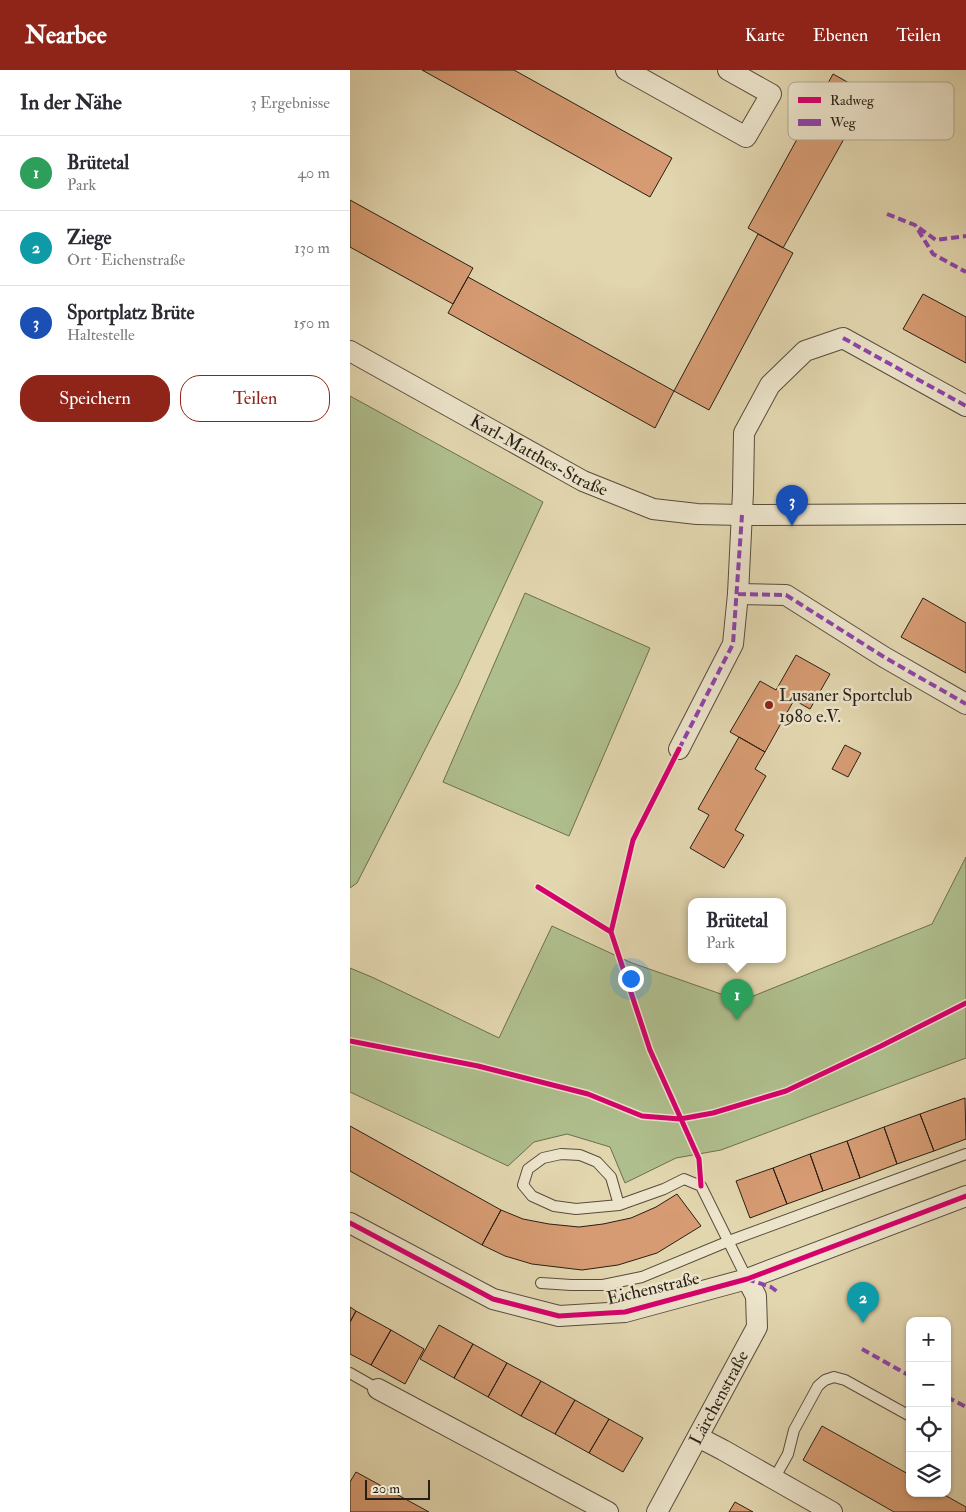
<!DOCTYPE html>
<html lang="de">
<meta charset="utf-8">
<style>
:root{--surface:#fff;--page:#f7f7f7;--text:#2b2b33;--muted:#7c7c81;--line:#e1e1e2;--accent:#8f2418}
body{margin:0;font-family:"IM FELL Double Pica",serif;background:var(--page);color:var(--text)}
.controls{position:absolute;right:15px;bottom:15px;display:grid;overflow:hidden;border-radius:10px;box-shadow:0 1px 4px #0004}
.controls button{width:45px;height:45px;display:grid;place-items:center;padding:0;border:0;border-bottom:1px solid var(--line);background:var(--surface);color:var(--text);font:25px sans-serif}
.scale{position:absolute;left:15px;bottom:12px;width:65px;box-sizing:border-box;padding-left:5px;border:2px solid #281f15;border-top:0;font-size:14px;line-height:18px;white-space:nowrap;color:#281f15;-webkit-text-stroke:4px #ece4cb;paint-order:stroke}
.you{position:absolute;left:280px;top:908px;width:18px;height:18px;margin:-12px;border:4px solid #fff;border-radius:50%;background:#1a73e8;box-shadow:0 0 0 8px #1a73e833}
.badge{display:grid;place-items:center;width:32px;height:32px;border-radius:50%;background:var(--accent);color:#fff;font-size:16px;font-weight:700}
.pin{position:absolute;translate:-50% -41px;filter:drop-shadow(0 1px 2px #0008)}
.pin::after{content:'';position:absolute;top:26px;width:18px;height:15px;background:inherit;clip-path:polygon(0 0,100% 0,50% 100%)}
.popup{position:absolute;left:338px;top:828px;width:98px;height:65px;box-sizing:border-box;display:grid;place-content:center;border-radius:10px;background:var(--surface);filter:drop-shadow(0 1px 4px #0005);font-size:16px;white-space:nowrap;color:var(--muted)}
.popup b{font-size:19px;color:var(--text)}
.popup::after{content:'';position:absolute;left:50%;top:100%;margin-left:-10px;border:10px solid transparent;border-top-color:var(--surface)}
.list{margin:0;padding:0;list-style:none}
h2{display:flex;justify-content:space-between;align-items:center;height:65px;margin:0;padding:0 20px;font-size:21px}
h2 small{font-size:16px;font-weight:400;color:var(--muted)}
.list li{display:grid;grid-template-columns:32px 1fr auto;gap:15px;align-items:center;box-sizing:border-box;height:75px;padding:0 20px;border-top:1px solid var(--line)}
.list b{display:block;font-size:19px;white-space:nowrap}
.list p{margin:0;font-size:16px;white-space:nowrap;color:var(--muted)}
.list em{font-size:16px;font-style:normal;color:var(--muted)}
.actions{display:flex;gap:10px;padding:15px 20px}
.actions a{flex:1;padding:11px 0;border:1px solid var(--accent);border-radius:20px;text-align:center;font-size:18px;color:var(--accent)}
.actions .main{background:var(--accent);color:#fff}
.icon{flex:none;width:28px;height:28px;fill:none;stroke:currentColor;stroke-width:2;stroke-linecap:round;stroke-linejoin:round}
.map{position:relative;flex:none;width:616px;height:1442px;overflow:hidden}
header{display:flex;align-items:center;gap:30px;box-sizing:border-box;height:70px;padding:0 25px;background:var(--accent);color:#fff}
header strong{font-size:24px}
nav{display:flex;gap:28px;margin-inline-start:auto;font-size:18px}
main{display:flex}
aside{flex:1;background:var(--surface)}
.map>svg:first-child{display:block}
.green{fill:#afbe8d;stroke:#6c6e51}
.building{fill:#d69b72;stroke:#281f15}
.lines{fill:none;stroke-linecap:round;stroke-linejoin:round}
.service-casing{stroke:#564d3c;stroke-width:12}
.minor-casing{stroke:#564d3c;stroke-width:22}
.service{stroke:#ece4cb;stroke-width:10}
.minor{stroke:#ece4cb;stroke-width:20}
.quiet{stroke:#8e44ad;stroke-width:4;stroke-dasharray:8 4;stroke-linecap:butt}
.cycleway-casing{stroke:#ece4cb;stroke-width:8}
.cycleway{stroke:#d6006c;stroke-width:5}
.poi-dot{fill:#8f2418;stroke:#ece4cb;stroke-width:2}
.labels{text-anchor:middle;stroke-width:5;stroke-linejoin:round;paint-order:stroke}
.street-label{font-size:18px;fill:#281f15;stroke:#ece4cb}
.poi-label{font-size:18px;fill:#281f15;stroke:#ece4cb;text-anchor:start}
.key{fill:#ece4cb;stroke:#b1a994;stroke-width:1}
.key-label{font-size:14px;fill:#281f15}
</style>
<header>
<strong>Nearbee</strong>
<nav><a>Karte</a><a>Ebenen</a><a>Teilen</a></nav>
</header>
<main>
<aside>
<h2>In der Nähe<small>3 Ergebnisse</small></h2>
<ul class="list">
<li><span class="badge" style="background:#2e9e5b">1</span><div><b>Brütetal</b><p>Park</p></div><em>40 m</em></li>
<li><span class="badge" style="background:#0f9aa8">2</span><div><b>Ziege</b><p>Ort · Eichenstraße</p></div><em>130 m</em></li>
<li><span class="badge" style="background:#1a4fb4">3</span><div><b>Sportplatz Brüte</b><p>Haltestelle</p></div><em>150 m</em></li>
</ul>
<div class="actions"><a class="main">Speichern</a><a>Teilen</a></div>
</aside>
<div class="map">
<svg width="616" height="1442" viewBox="0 0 616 1442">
<rect width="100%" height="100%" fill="#e2d6af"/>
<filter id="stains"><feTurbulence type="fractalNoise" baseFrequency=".004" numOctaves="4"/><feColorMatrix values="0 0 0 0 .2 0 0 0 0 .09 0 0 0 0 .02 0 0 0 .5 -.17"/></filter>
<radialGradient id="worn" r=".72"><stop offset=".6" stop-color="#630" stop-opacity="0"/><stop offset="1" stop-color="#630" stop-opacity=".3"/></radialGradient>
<path class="green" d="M0,326L193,432L108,615L7,813L0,818Z
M175,523L300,578L219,766L93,712Z
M616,787V988L371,1080L326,1088L275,1113L260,1077L217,1064L184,1072L158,1096L0,1022V898L24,908L149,968L202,856L282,893L391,931L582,854Z"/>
<path class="building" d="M72,0H164L322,88L300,127Z
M483,4L519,24L433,178L398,158Z
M0,130L123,198L103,234L0,177Z
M408,164L443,183L359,340L324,321Z
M118,207L324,321L305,358L98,243Z
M573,224L616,247V293L553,259Z
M573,528L616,553V603L551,567Z
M446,585L480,604L460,639L444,630L415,682L380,662L410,611L426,620Z
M389,667L415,682L405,699L416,706L385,760L394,765L374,798L340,778L359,745L348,739Z
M495,675L511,683L498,707L482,699Z
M615,1028L616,1069L584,1081L570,1044Z
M570,1044L584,1081L547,1094L534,1057Z
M0,1056L151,1140L132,1175L0,1101Z
M534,1057L547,1094L510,1108L497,1071Z
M497,1071L510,1108L473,1121L460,1084Z
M460,1084L473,1121L437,1134L423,1098Z
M423,1098L437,1134L400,1148L386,1111Z
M327,1124L351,1156L307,1183L268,1195L232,1200L182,1194L155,1186L132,1175L151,1140L173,1149L199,1154L229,1157L253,1154L281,1148L306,1137Z
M0,1237L6,1241L0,1252Z
M6,1241L41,1260L21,1295L0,1284V1252Z
M89,1255L123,1274L104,1308L70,1289Z
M41,1260L74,1279L55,1314L21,1295Z
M123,1274L157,1293L138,1327L104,1308Z
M157,1293L191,1311L171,1346L138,1327Z
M191,1311L225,1330L205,1364L171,1346Z
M225,1330L259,1349L239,1383L205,1364Z
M259,1349L293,1368L273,1402L239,1383Z
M472,1356L560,1405V1423H591L616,1437V1442H544L453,1390Z
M6,1402L79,1442H0V1412Z
M385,1432L403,1442H379Z"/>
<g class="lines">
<g class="service-casing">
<path id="service" d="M269,1135L261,1107L247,1092L230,1085L211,1084L193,1088L178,1099L173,1115L182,1126L204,1136L226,1139L269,1135L314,1119L334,1109L351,1116L397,1209
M191,1213L221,1215H253L292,1207L379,1171L616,1084
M0,1303L28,1319
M424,1409L438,1384L444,1360L468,1316L475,1310L484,1307L495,1310L560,1346"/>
</g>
<g class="minor-casing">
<g id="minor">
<path d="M276,0L396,67L421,24L378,0"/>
<path id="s1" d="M0,281L233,411L303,439L347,444L392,445L616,444"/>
<path d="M388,524L436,525L534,587L616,634"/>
<path d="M329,679L383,574L388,524L393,422L394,363L420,315L455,281L493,268L616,336"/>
<path d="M0,1153L143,1229L209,1246L275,1242L397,1209L616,1126"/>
<path d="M28,1319L258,1442"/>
<path d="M348,1367L373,1380L482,1442"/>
<path id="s2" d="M307,1442L407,1257L406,1226L397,1209"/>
</g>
</g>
<use href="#service" class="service"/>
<use href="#minor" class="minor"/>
<path class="quiet" d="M537,144L565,155L583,184L616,202
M569,158L586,170L616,166
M493,268L616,336
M388,524L436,525L534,587L616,634
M329,679L383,574L392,445
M397,1209L421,1217L429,1223
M512,1279L560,1306
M597,1327L616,1337"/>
<g class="cycleway-casing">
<path id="cycleway" d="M188,817L261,862L283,770L329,679
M261,862L300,980L349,1089L351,1116
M0,971L128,996L238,1024L292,1046L330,1049L363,1043L436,1021L531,976L616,933
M0,1153L143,1229L209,1246L275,1242L397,1209L616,1126"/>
</g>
<use href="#cycleway" class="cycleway"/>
</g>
<circle class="poi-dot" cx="419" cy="635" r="5"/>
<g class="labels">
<g class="street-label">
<text dy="6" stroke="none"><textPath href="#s1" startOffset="216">Karl-Matthes-Straße</textPath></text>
<text transform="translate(303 1218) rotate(-13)" y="6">Eichenstraße</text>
<text dy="6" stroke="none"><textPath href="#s2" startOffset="130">Lärchenstraße</textPath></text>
</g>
<g class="poi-label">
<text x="429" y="631">Lusaner Sportclub<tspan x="429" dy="21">1980 e.V.</tspan></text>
</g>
</g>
<rect x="438" y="12" width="166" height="58" rx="8" class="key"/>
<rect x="448" y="27" width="23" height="6" fill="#d6006c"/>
<rect x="448" y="49" width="23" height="7" fill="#8e44ad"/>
<g class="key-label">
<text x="480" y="35">Radweg</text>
<text x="480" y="57">Weg</text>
</g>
<rect width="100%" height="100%" filter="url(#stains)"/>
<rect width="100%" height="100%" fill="url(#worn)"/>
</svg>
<div class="controls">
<button>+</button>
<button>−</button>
<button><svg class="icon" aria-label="locate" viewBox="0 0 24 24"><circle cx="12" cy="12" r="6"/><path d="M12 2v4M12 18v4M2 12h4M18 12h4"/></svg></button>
<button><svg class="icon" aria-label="layers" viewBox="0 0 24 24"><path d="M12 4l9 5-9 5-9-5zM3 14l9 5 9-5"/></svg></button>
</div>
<div class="scale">20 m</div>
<div class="you"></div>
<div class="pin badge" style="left:387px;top:950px;background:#2e9e5b">1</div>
<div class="popup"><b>Brütetal</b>Park</div>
<div class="pin badge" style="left:513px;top:1253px;background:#0f9aa8">2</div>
<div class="pin badge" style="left:442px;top:456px;background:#1a4fb4">3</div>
</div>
</main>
